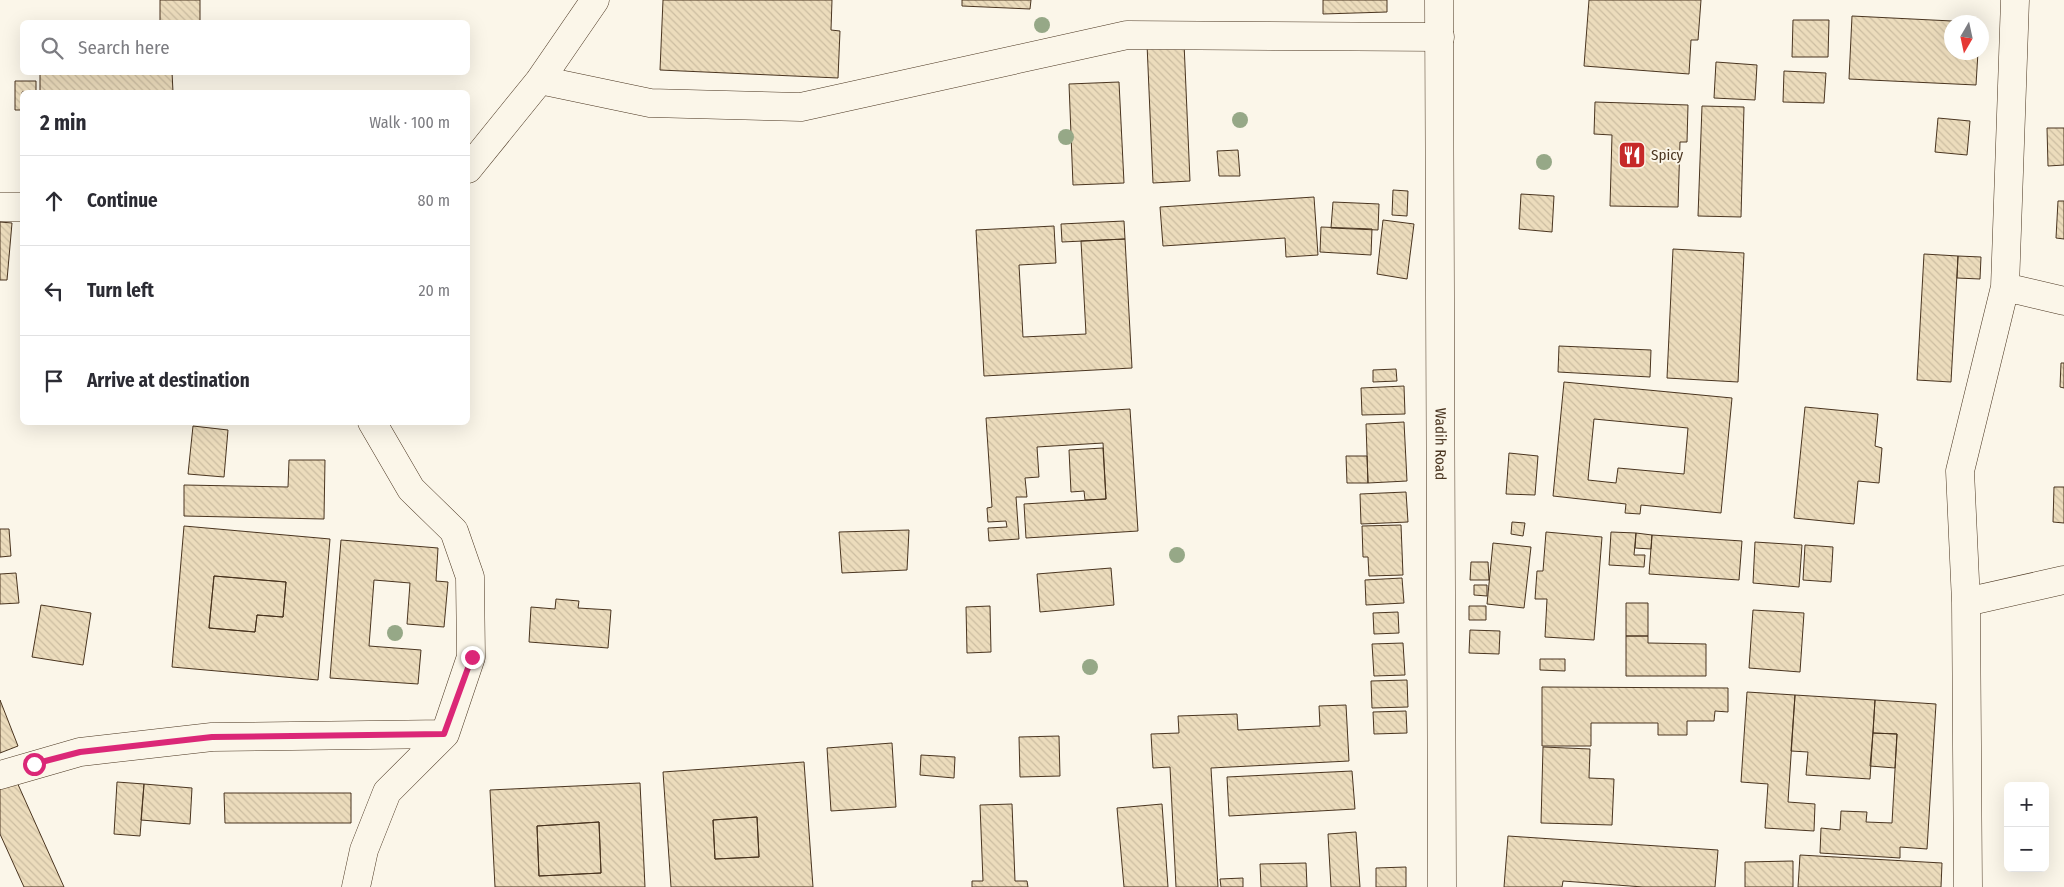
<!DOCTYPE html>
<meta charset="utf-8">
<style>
:root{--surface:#fff;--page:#f7f7f7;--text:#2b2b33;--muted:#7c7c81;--line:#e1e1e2}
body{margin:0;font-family:"Fira Sans Condensed",sans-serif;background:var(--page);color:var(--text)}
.controls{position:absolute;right:15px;bottom:15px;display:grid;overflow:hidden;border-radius:8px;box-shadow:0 5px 20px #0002}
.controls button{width:45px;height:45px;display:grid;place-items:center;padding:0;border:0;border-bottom:1px solid var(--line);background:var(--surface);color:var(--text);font:25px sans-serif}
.compass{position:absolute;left:1944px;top:15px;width:45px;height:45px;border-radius:50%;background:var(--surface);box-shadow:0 5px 20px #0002;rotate:189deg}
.stop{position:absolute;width:15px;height:15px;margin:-11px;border:4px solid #db2777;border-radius:50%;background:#fff}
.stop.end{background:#db2777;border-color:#fff;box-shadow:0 1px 5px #0008}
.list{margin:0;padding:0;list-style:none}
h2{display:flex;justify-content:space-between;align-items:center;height:65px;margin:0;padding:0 20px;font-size:21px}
h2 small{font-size:16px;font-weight:400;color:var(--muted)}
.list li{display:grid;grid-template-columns:32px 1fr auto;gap:15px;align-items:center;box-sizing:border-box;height:90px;padding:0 20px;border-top:1px solid var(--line)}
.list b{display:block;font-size:19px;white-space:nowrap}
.list em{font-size:16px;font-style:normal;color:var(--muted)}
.icon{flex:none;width:28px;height:28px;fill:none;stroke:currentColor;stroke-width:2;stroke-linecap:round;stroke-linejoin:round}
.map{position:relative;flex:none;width:2064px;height:887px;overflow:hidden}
.search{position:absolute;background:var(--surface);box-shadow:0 5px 20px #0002;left:20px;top:20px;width:450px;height:55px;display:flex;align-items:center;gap:12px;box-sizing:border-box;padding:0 18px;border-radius:8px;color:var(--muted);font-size:19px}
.panel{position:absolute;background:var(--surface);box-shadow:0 5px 20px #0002;left:20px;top:90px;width:450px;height:335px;border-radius:8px}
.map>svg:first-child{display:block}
.building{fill:url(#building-back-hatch);stroke:#4a3520;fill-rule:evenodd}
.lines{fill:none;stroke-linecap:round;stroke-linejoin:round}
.minor-casing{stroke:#4a3520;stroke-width:29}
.tertiary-casing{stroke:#4a3520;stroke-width:29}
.minor{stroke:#fbf6e9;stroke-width:28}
.tertiary{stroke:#fbf6e9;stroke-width:28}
.tree{fill:#96a887}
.route{stroke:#db2777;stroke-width:6}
.labels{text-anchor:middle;stroke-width:4;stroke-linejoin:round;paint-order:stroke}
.poi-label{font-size:15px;fill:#4a3520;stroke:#fbf6e9;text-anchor:start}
.street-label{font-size:15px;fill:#4a3520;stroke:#fbf6e9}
</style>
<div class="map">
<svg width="2064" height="887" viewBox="0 0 2064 887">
<defs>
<pattern id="building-back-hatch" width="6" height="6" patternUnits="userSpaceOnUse" patternTransform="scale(1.25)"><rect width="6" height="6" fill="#ecdcbc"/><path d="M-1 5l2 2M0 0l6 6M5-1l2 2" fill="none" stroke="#ccbda1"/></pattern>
</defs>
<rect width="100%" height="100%" fill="#fbf6e9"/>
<path class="building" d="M160,0H200V22H160Z
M663,0H832L831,30L840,31L838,78L660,70Z
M962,0H1031L1030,9L962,6Z
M1323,0H1387V12L1323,14Z
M1589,0H1701L1698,40H1691L1689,74L1584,66Z
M1852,16L1972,22H1952V52H1978L1976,85L1849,79Z
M1793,20H1829L1828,57H1792Z
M1184,43L1190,181L1153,183L1147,44Z
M1716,62L1757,65L1755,100L1714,98Z
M1784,71L1826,73L1824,103L1783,102Z
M40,72H172L173,92H40Z
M15,81H36V92H22V110H15Z
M1119,82L1124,183L1073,185L1069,84Z
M1595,102L1688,105L1687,142H1680L1678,207L1610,206L1612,135L1594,134Z
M1702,106L1744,107L1741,217L1698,216Z
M1938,118L1970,121L1967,155L1935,152Z
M2047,128H2064V165L2048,166Z
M1238,150L1240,176H1219L1217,151Z
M1393,190L1408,191L1407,216L1392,215Z
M1521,194L1554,196L1552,232L1519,229Z
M1314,197L1318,255L1286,257L1285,238L1163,246L1160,207Z
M2058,201H2064V239L2056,238Z
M1333,202L1379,204L1378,230L1331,228Z
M1383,220L1414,224L1407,279L1377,274Z
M1124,221L1125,239L1062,242L1061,224Z
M0,222L12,223L7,280H0Z
M1054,226L1056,263L1019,265L1023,337L1086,334L1081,241L1125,239L1132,368L984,376L976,230Z
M1321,227L1372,229L1371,255L1320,252Z
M1673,249L1744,253L1738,382L1667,378Z
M1924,254L1958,256L1951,382L1917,380Z
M1958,256L1981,257L1980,279L1957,278Z
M1559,346L1651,350L1650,377L1558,372Z
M2061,363H2064V388L2060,387Z
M1396,369L1397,381L1373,382V370Z
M1564,382L1732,398L1721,513L1641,505L1640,514L1625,513L1626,504L1553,496ZM1594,419L1688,428L1684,474L1618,468L1616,483L1588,480Z
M1404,386L1405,414L1362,415L1361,388Z
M1805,407L1878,414L1875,446L1882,448L1879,483L1858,481L1854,524L1794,518Z
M1130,409L1138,531L1026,538L1024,504L1106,499L1103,443L1037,447L1039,477L1025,478L1027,497H1016L1019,539L989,541L988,528L1007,527L1006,521L988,522L987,508L992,507L986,418Z
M1404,422L1407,481L1368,483L1366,424Z
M193,426L228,430L224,477L188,474Z
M1103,448L1106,499L1085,500L1084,491L1071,492L1069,450Z
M1509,453L1538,456L1535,495L1506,494Z
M1346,456H1367L1368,483H1347Z
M289,460H325L324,519L184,516V485L288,487Z
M2054,487H2064V523L2053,522Z
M1406,492L1408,522L1361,524L1360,494Z
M1512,522L1525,523L1523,536L1511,534Z
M1401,525L1403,575L1369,576L1368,557H1363L1362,526Z
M184,526L330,539L318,680L172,667ZM214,576L286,582L283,617L257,615L255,632L209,628Z
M0,529H9L11,556L0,557Z
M909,530L907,570L842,573L839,532Z
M1546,532L1602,537L1594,640L1545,637L1547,599H1535L1537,571H1543Z
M1611,532L1636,533L1634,555H1645L1644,567L1609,565Z
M1636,533L1652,535L1651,549L1635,548Z
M1652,535L1742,541L1739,580L1649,574Z
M341,540L438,548L436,581L448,582L444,627L407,624L410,583L374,580L369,646L421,650L418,684L330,678Z
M1755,542L1802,545L1799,587L1753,583Z
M1493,543L1531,547L1524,608L1487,604Z
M1805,545L1833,547L1831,582L1803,580Z
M1471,562H1488L1489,580H1470Z
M1111,568L1114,605L1040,612L1037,574Z
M16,573L19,603L0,604V574Z
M214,576L286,582L283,617L257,615L255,632L209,628Z
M1402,578L1404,603L1366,605L1365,580Z
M1474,585H1487V596L1474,595Z
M556,599L579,601L578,608L611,610L608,648L529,642L531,607L555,609Z
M1626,603H1648V636H1626Z
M41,605L91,613L83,665L32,657Z
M990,606L991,652L967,653L966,607Z
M1469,606H1486V620H1469Z
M1753,610L1804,613L1800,672L1749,668Z
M1398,612L1399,633L1374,634L1373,613Z
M1470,630L1500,631L1499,654L1469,653Z
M1626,636H1648V643L1706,644V676H1626Z
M1403,643L1405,675L1374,676L1372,644Z
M1540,659H1565V671L1540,670Z
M1407,680L1408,707L1372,708L1371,681Z
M1542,687L1728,688V712L1715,711L1714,721H1687V735H1658V723H1591V746H1542Z
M1747,692L1795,695L1788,802L1815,804L1814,831L1765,828L1768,784L1741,782Z
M1795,695L1875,700L1870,779L1806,775L1808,752L1791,751Z
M0,700L18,746L0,753Z
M1875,700L1936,704L1927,849L1900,847V858L1820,853L1821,828L1840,830L1841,811L1867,812L1866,822L1892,823L1897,734L1873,733Z
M1346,705L1349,761L1211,768L1218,887H1176L1170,767L1153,768L1151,734L1179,733L1178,716L1237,714L1238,730L1320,726L1319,706Z
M1406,711L1407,733L1374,734L1373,712Z
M1873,733L1897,734L1895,768L1870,766Z
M1059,736L1060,776L1020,777L1019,737Z
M892,743L896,807L831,811L827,748Z
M1543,747L1590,749L1589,778L1614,779L1612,825L1541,823Z
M921,755L955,757L954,778L920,775Z
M804,762L813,887H671L663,772ZM757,817L759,857L715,859L713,820Z
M1352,771L1355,809L1229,816L1227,777Z
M16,780L64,887H24L0,834V787Z
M117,782L144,784L140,836L114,834Z
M640,783L645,887H495L490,790ZM599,822L601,873L539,876L537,826Z
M144,784L192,788L190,824L141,820Z
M224,793H351V823H225Z
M1012,804L1015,881H1027L1028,887H972V881H983L980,805Z
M1162,804L1168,887H1124L1117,808Z
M757,817L759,857L715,859L713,820Z
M599,822L601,873L539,876L537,826Z
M1356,832L1360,887H1331L1328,834Z
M1508,836L1718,850L1715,887H1643L1563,881L1562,887H1504Z
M1800,855L1942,863L1941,887H1798Z
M1793,861V887H1745V862Z
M1306,863L1307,887H1261L1260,864Z
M1406,867V887H1376V868Z
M1243,878V887H1221L1220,879Z"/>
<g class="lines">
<g class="minor-casing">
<path id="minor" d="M540,80L650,103L801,107L1127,35L1440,37
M468,169L540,80L595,0
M0,207H22
M2005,287L2064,301
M1966,602L2064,580
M0,775L80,752L212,737L445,734
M356,887L364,850L387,792L445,734L471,657L470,577L454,531L411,489L372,422
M1968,887L1966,602L1960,471L2005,287L2015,0"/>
</g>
<g class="tertiary-casing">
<g id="tertiary">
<path id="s1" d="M1439,0L1442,887"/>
</g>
</g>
<use href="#minor" class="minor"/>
<use href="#tertiary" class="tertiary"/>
</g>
<g class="tree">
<circle cx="1042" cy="25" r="8"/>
<circle cx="1240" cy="120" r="8"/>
<circle cx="1066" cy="137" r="8"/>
<circle cx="1544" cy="162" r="8"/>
<circle cx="1177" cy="555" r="8"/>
<circle cx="395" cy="633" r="8"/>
<circle cx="1090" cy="667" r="8"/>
</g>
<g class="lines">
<path class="route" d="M34,764L80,752L212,737L444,734L472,657"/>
</g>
<defs>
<g id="restaurant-square" transform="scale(1.4375)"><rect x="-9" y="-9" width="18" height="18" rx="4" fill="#c62828" stroke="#fbf6e9"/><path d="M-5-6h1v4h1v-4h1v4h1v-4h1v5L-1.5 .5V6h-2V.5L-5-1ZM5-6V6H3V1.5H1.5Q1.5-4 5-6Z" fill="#fff"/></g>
</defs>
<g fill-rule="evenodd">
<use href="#restaurant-square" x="1632" y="155"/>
</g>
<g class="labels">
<g class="poi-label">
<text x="1651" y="160">Spicy</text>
</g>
<g class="street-label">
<text dy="5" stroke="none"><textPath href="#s1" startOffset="444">Wadih Road</textPath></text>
</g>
</g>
</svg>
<div class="controls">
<button>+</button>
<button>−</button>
</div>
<svg class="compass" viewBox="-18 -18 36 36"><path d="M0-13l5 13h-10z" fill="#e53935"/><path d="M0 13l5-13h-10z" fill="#7c7c81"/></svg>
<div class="stop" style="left:34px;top:764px"></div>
<div class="stop end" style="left:472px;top:657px"></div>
<div class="search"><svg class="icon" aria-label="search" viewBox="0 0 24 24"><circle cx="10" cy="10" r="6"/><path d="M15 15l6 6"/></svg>Search here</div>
<section class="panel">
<h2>2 min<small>Walk · 100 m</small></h2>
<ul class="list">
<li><svg class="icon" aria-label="ahead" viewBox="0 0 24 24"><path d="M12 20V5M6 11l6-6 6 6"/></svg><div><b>Continue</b></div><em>80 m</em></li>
<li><svg class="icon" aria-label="left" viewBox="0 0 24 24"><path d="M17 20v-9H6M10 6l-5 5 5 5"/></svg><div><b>Turn left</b></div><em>20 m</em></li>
<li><svg class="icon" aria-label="arrive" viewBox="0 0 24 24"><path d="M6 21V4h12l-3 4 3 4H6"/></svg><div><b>Arrive at destination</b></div></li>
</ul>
</section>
</div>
